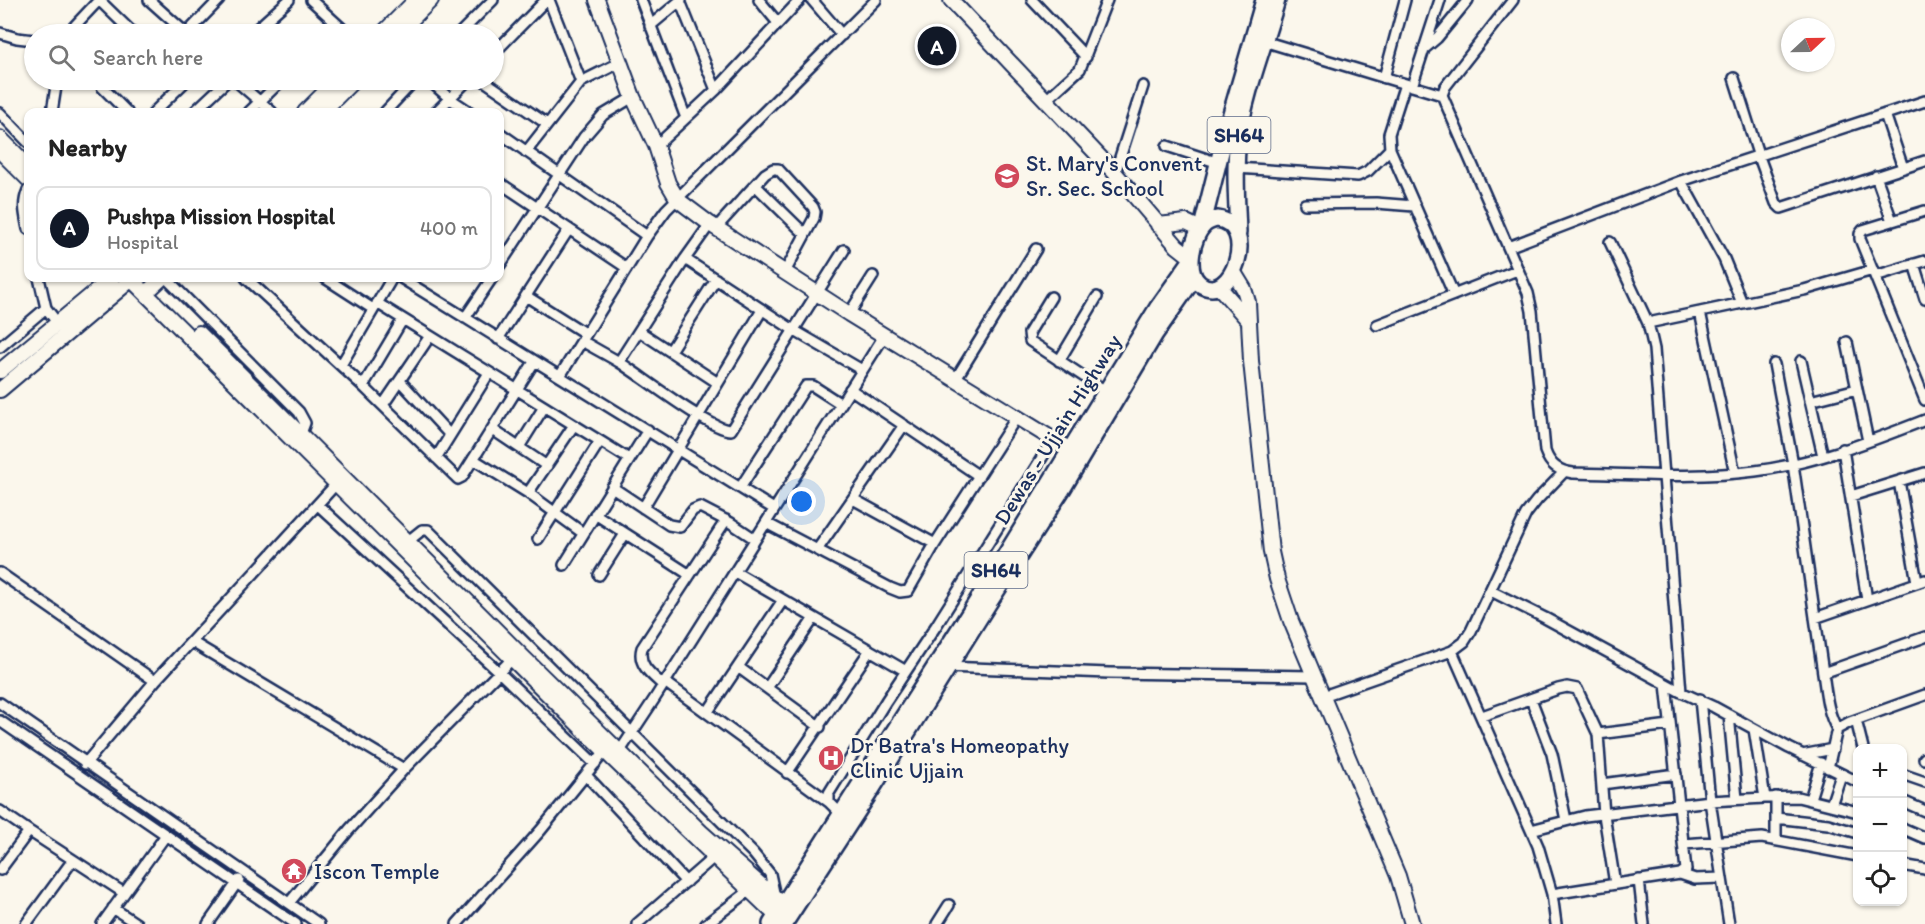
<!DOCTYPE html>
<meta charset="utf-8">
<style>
:root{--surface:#fff;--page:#f2f2f2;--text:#222;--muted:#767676;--line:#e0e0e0;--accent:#111827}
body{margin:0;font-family:Itim,sans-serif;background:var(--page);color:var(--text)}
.controls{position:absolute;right:18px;bottom:18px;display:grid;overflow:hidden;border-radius:12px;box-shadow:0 2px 4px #0004}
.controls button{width:54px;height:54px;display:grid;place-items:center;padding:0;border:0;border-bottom:2px solid var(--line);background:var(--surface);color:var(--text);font:30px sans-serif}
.compass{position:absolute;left:1781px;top:18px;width:54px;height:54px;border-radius:50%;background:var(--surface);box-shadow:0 2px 4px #0004;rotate:68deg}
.you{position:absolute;left:802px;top:502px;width:21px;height:21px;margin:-15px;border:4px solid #fff;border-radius:50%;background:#1a73e8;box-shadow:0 0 0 9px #1a73e833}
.badge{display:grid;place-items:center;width:39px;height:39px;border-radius:50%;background:var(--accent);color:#fff;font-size:20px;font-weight:700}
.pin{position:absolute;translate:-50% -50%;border:3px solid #fff;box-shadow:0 2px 6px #0006}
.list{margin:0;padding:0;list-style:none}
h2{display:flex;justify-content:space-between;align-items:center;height:78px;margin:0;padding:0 24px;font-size:26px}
h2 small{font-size:20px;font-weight:400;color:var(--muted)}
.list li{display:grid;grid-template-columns:39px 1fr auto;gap:18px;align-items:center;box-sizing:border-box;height:84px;margin:0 12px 12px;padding:0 12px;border:2px solid var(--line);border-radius:12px}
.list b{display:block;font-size:22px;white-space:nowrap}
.list p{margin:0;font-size:20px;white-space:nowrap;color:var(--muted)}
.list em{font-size:20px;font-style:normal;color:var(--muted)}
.icon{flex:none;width:33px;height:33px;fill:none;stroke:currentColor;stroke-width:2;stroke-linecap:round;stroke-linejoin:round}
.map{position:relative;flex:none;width:1925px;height:924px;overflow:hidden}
.search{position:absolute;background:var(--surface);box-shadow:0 2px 4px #0004;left:24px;top:24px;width:480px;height:66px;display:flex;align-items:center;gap:15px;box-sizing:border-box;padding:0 21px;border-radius:33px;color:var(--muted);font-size:22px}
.panel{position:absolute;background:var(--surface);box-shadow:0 2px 4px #0004;left:24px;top:108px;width:480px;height:174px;border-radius:12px}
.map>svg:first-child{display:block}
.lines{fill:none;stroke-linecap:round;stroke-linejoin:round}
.street-casing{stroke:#1b2f5e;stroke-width:14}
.secondary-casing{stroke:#1b2f5e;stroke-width:18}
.primary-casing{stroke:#1b2f5e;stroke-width:20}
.street{stroke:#fbf7ec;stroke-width:9}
.secondary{stroke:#fbf7ec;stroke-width:14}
.primary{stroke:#fbf7ec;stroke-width:15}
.labels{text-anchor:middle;stroke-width:6;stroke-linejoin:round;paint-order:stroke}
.shield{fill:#fbf7ec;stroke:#5e6b89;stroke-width:1.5}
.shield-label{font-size:21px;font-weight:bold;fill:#1b2f5e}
.poi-label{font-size:22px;fill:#1b2f5e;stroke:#fbf7ec;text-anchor:start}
.street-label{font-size:22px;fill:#1b2f5e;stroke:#fbf7ec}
</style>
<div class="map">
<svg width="1925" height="924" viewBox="0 0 1925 924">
<rect width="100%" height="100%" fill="#fbf7ec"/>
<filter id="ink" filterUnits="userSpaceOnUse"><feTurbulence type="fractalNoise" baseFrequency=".0167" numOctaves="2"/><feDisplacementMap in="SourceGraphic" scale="12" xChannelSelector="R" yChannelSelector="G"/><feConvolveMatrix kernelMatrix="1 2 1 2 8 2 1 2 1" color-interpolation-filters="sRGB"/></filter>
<g filter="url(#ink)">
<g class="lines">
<g class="street-casing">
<path id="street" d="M99,0L134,34
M149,0L187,34
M311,0L348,34
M549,0L581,82L619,63
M641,0L686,118
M759,0L778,23
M812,0L842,35
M1032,0L1086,57
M1513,0L1445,87L1442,95L1528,293L1532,311L1545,451C1550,465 1558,471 1573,473C1633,474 1695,479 1755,471C1813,464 1871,441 1925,420
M680,1L716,90
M650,26L681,0
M0,33L17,38L34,40
M67,34L99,0
M186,34L219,0
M251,34L289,0
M326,34L336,24
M459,34L493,0
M1260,40L1442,95
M1424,49L1437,38L1468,0
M494,53L546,0
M1384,78L1405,0
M1734,78L1758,154L1776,203L1781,208L1925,161
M99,80L102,87L127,112
M235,80L272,112
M429,80L449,98L470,112
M483,80L547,124
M1405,84L1389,134L1390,149L1454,295
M1412,86L1440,0
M1046,100L1080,69L1107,0
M52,112L57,80
M154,112L187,80
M194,112L228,80
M249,112L282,80
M385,112L415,80
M436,112L468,80
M0,113L28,142
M1885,114L1903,168
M500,133L647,236
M656,146L716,90L800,0
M1167,146L1219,163
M526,152L581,82
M1236,168L1358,176L1368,171L1390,149
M1115,173L1143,86
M1876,176L1892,221
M1681,181L1724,259L1742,303
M500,183L627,268
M755,185L804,233
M28,190C22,204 25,214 28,229
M1305,204L1376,203L1414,206
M1925,211L1863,230L1860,234V239L1925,400
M716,228L765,174L773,169H778L813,207L815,212L814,218L785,272
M1610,242L1648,323L1654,349L1681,692
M1508,247L1681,181L1925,101
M685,259L795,331L862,370
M1914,264L1925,299
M500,265L584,137L603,115L633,97
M1875,276L1925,261
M39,278L46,308L65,333
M166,278L299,412L305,423L302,431L296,438
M246,278L363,386L458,479L462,477L534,362
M325,278L373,309
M401,278L774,509
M526,296L586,334
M1051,297L1029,333L1030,341L1107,392
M377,303L629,459
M1700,312L1735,473
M849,314L873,276
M465,318L492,278
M1648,323L1804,290L1873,270
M1377,325L1517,270
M639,331L718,383
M498,339L569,229
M582,341C594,348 607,355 619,362C640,375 712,431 731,430L844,250
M1847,342L1868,441
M0,347L46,308
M670,351L716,279
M1059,361L1097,297
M1801,361L1823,456
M619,362L685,259L710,224
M1774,364L1793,464L1823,673L1925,637
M341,365L392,278
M560,376L647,236L666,210L876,0
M955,380L1036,249
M400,381L450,435
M363,386L403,319
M850,389L979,476
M1810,401L1857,389
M383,405L430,336
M493,430L547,466
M519,447L544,407
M1843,449L1867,600
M436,458L489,373
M473,459L528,493L583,533
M1899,481L1917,582
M612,487L669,525L680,527L693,510L700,507L731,523L755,539
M740,488L806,386H813L841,404
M528,493L574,425
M1851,496L1925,473
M853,499L935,544
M318,505L499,672L595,764
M643,508L762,310
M595,514L690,575
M766,523L890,588L900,592L908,591L935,544L1016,418
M538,539L600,441
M407,542L422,530H428L753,853L770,874L775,897
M817,550L904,425
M564,565L648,430
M735,572L906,671
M0,573L155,681
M599,575L625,534
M1491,591L1545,618L1681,692L1714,707L1789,748L1858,782
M1815,618L1925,580
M192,642L404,769
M1452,651L1538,846L1552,894L1556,924
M738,667L820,727
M945,667L1109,673L1314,676
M1823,673C1826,692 1827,712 1837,729L1828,768
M665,682L829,802
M663,685C652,675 637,665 642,648L726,520
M767,688L814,618
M1323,696L1452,651L1464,642L1471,631L1526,514L1537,500L1564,472
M1531,699L1552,754L1566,820
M1700,699L1710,801L1729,924
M0,703L319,924
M707,713L783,600
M1729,715L1737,799
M1482,716L1558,689L1567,687L1577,689L1598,734L1604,815L1615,884
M1856,720L1863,748
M0,721L296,924
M1754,729L1765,798
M1837,729L1850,722L1925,695
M1598,734L1670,725
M618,754L655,698L884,336
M1802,755L1833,749
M1924,759L1925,758
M85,764L155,681L337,483
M787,773L870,650
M1902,774L1925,782
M586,775L686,882
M1602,784L1676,774
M1810,799L1821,763
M1902,801L1925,811
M1831,805L1841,775
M0,811L29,831
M841,814L829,802V793L886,701L936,626L1053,440
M1776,818L1828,824L1858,833
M1902,828L1925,838
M1531,830L1585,816L1710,801L1765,798L1798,797L1858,812
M1776,840V797
M1684,844L1762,838L1858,856
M1902,865L1925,869
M0,870L29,831L124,893
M1680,874L1695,879L1722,878
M1639,880L1644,924
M1552,894L1680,874L1686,870L1666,684
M289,903L349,830L404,769L512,659
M113,908L137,924
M26,924L73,860
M102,924L166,835
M208,924L239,880
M457,924L541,830L605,751
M637,924L714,857
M706,924L749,891
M937,924L949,905"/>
</g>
<g class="secondary-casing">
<path id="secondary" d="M597,0L633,97L656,146L668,183L678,200L710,224L849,314L1080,456
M951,0L1115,173L1177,246L1191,257
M382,34L416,0
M397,34L431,0
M305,112L337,80
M322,112L354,80
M0,138L28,166
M0,151L28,179
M1158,225L1186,222L1201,229
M1233,271L1244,289L1248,302L1251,361L1271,552L1277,579L1291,621L1398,876L1412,924
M130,278L614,760L783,922
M1219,287L1249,321
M146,293L162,278
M199,333L522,656L701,832L790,911
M0,371L112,278
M0,390L133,278"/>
</g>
<g class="primary-casing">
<path id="primary" d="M1217,219C1260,224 1232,307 1200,284C1184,273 1192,236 1204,225C1208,221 1212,220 1217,219Z
M1202,227L1228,124L1264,0
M1238,233C1237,202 1234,170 1238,140C1245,92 1264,46 1277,0
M771,924L976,603L1158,307L1190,262
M784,924L868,795L988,604L1063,488L1155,334L1194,278"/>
</g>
<use href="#street" class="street"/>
<use href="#secondary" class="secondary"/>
<use href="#primary" class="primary"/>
</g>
</g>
<defs>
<g id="school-disc" transform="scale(1.35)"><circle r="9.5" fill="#d1495b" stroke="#fbf7ec"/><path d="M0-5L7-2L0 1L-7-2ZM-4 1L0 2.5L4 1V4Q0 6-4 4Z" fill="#fff"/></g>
<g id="hospital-disc" transform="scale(1.35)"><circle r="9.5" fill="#d1495b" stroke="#fbf7ec"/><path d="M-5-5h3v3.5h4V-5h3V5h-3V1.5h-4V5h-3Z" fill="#fff"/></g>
<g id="temple-disc" transform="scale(1.35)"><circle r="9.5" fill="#d1495b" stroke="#fbf7ec"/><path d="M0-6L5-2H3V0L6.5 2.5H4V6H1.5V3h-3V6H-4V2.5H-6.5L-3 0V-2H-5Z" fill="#fff"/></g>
</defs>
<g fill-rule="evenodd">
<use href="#school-disc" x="1007" y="176"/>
<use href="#hospital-disc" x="831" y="758"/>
<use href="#temple-disc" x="294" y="871"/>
</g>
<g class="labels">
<g class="shield">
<rect x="1207.5" y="117" width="63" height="36" rx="4.5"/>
<rect x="964.5" y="552" width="63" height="36" rx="4.5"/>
</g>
<g class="shield-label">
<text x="1239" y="142">SH64</text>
<text x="996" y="577">SH64</text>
</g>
<g class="poi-label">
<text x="1026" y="171">St. Mary's Convent<tspan x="1026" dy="25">Sr. Sec. School</tspan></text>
<text x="850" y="753">Dr Batra's Homeopathy<tspan x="850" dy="25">Clinic Ujjain</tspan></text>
<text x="314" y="879">Iscon Temple</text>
</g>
<g class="street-label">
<text transform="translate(1057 429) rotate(-58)" y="8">Dewas - Ujjain Highway</text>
</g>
</g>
</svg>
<div class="controls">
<button>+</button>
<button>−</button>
<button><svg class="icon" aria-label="locate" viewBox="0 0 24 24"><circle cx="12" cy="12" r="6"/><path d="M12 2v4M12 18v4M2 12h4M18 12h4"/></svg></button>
</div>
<svg class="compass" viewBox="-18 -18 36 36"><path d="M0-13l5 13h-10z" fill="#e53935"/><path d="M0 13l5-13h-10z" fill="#767676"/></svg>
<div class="you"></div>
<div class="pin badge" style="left:937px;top:46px">A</div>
<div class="search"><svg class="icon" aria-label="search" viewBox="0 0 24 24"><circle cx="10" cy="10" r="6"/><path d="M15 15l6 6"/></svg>Search here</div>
<section class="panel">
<h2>Nearby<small></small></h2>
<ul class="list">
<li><span class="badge">A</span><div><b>Pushpa Mission Hospital</b><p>Hospital</p></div><em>400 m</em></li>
</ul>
</section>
</div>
